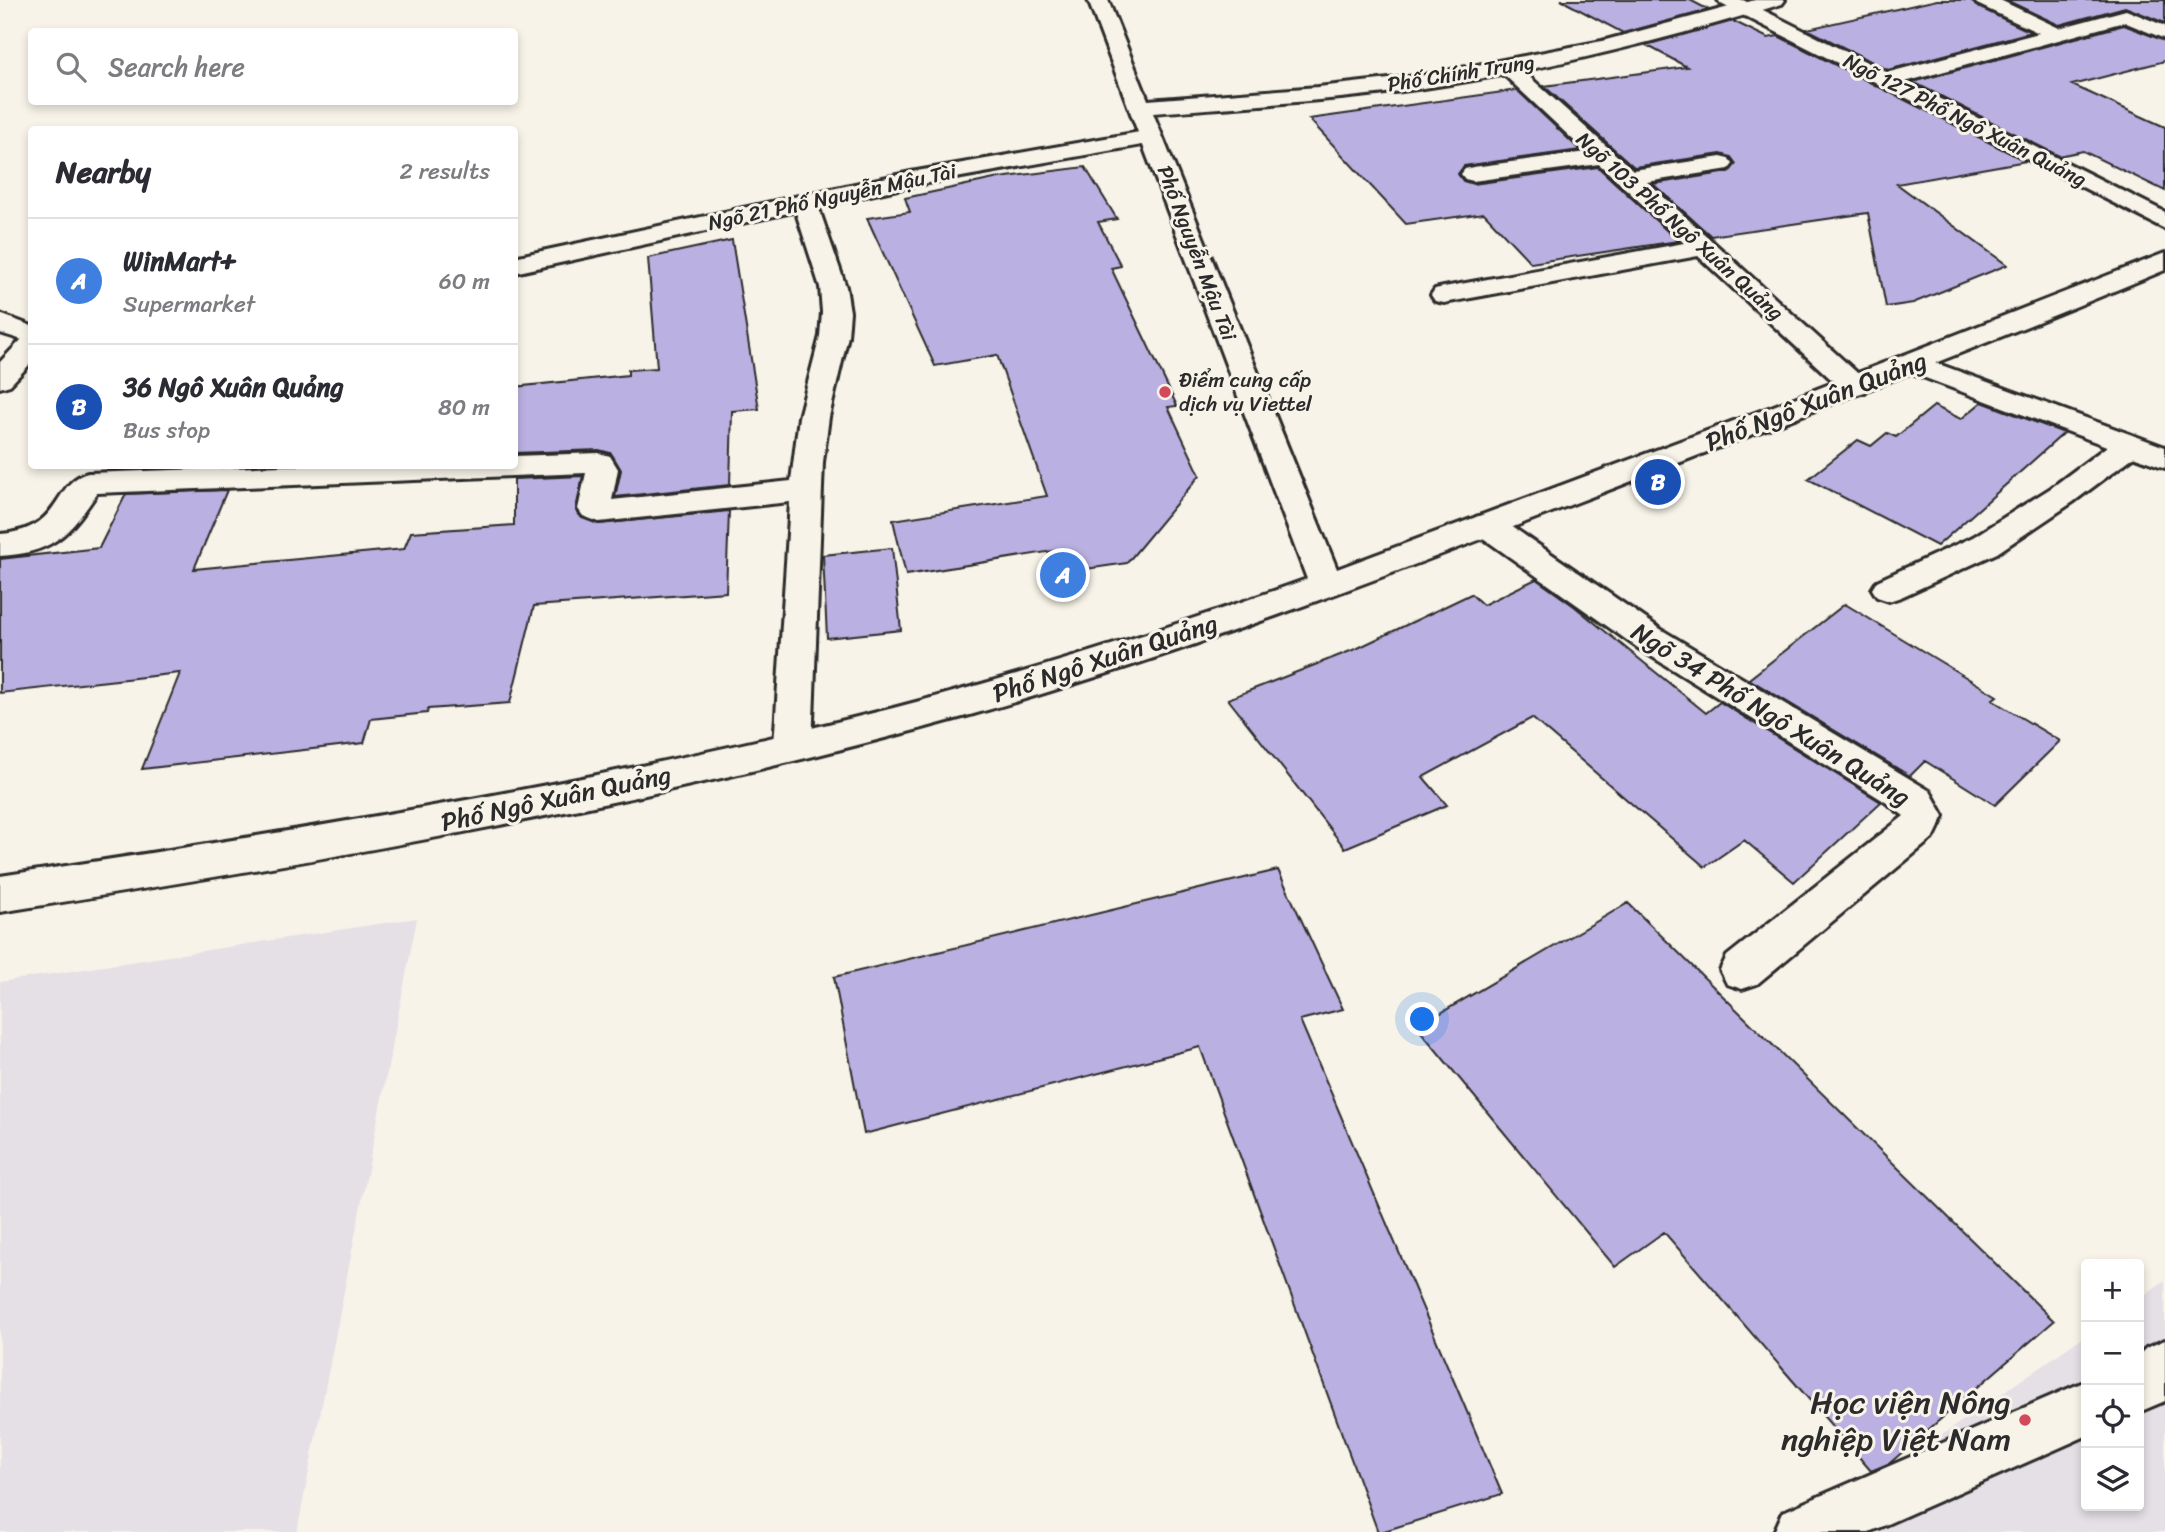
<!DOCTYPE html>
<meta charset="utf-8">
<style>
:root{--surface:#fff;--page:#f7f7f7;--text:#2b2b33;--muted:#7c7c81;--line:#e1e1e2;--accent:#111827}
body{margin:0;font-family:Sriracha,sans-serif;background:var(--page);color:var(--text)}
.controls{position:absolute;right:21px;bottom:21px;display:grid;overflow:hidden;border-radius:7px;box-shadow:0 4px 10px #0003}
.controls button{width:63px;height:63px;display:grid;place-items:center;padding:0;border:0;border-bottom:2px solid var(--line);background:var(--surface);color:var(--text);font:35px sans-serif}
.you{position:absolute;left:1423px;top:1020px;width:24px;height:24px;margin:-18px;border:5px solid #fff;border-radius:50%;background:#1a73e8;box-shadow:0 0 0 10px #1a73e833}
.badge{display:grid;place-items:center;width:46px;height:46px;border-radius:50%;background:var(--accent);color:#fff;font-size:23px;font-weight:700}
.pin{position:absolute;translate:-50% -50%;border:4px solid #fff;box-shadow:0 2px 7px #0006}
.list{margin:0;padding:0;list-style:none}
h2{display:flex;justify-content:space-between;align-items:center;height:91px;margin:0;padding:0 28px;font-size:30px}
h2 small{font-size:23px;font-weight:400;color:var(--muted)}
.list li{display:grid;grid-template-columns:46px 1fr auto;gap:21px;align-items:center;box-sizing:border-box;height:126px;padding:0 28px;border-top:2px solid var(--line)}
.list b{display:block;font-size:26px;white-space:nowrap}
.list p{margin:0;font-size:23px;white-space:nowrap;color:var(--muted)}
.list em{font-size:23px;font-style:normal;color:var(--muted)}
.icon{flex:none;width:38px;height:38px;fill:none;stroke:currentColor;stroke-width:2;stroke-linecap:round;stroke-linejoin:round}
.map{position:relative;flex:none;width:2165px;height:1532px;overflow:hidden}
.search{position:absolute;background:var(--surface);box-shadow:0 4px 10px #0003;left:28px;top:28px;width:490px;height:77px;display:flex;align-items:center;gap:18px;box-sizing:border-box;padding:0 24px;border-radius:7px;color:var(--muted);font-size:26px}
.panel{position:absolute;background:var(--surface);box-shadow:0 4px 10px #0003;left:28px;top:126px;width:490px;height:343px;border-radius:7px}
.map>svg:first-child{display:block}
.built{fill:#e5dfe6}
.building{fill:#bab1e2;stroke:#2b2b2b;stroke-width:2}
.lines{fill:none;stroke-linecap:round;stroke-linejoin:round}
.lane-casing{stroke:#2b2b2b;stroke-width:6}
.street-casing{stroke:#2b2b2b;stroke-width:6}
.secondary-casing{stroke:#2b2b2b;stroke-width:6}
.lane{fill:#f7f3e8;fill-rule:evenodd}
.street{fill:#f7f3e8;fill-rule:evenodd}
.secondary{fill:#f7f3e8;fill-rule:evenodd}
.poi-dot{fill:#d1495b;stroke:#f7f3e8;stroke-width:2.5}
.labels{text-anchor:middle;stroke-width:6;stroke-linejoin:round;paint-order:stroke}
.far-street-label{font-size:21px;fill:#2b2b2b;stroke:#f7f3e8}
.far-poi-label{font-size:21px;fill:#2b2b2b;stroke:#f7f3e8;text-anchor:start}
.street-label{font-size:26px;fill:#2b2b2b;stroke:#f7f3e8}
.near-poi-label{font-size:32px;fill:#2b2b2b;stroke:#f7f3e8;text-anchor:end}
</style>
<div class="map">
<svg width="2165" height="1532" viewBox="0 0 2165 1532">
<rect width="100%" height="100%" fill="#f7f3e8"/>
<filter id="ink" filterUnits="userSpaceOnUse"><feTurbulence type="fractalNoise" baseFrequency=".0143" numOctaves="2"/><feDisplacementMap in="SourceGraphic" scale="14" xChannelSelector="R" yChannelSelector="G"/><feConvolveMatrix kernelMatrix="1 2 1 2 8 2 1 2 1" color-interpolation-filters="sRGB"/></filter>
<g filter="url(#ink)">
<path class="built" d="M417,918L297,1532H0V982Z
M2165,1280V1532H1802L2086,1335V1506H2139V1299Z"/>
<path class="building" d="M1561,0H1690L1709,10L1623,33Z
M1937,0H1971L1976,6L2031,32L1888,70L1807,29Z
M2006,0H2165V23L2125,7L2059,25Z
M1733,21L1768,38L1778,36L2026,161L1897,184L2007,265L1913,303L1886,307L1868,213L1711,236L1653,184L1729,172L1736,164L1731,157L1721,154L1634,167L1544,86L1687,67L1646,45Z
M2124,25L2165,41V61L2072,85L2165,127V191L2083,151L2059,156L1913,82Z
M1517,90L1580,150L1464,166L1458,174L1463,181L1473,184L1598,167L1678,241L1531,263L1484,213L1406,224L1309,119Z
M1085,167L1117,219L1098,222L1121,266L1111,268L1177,406L1168,407L1200,475L1127,563L1073,571L1065,549L906,575L893,520L1047,496L997,355L935,366L867,218L910,212L905,198L999,178Z
M732,240L759,409L732,411L730,485L615,497L621,470L611,453L599,450L514,453V387L628,375V370L657,368L648,258Z
M1982,402L2064,433L1937,546L1808,479L1858,440L1871,446L1887,433L1896,437L1934,406L1961,419Z
M583,476L576,511L582,518L598,524L729,511L726,592L534,606L510,703L428,709L427,713L371,719L364,743L142,769L180,673L0,693V559L99,548L126,494L227,490L194,569L404,549L411,532L514,525V479Z
M892,548L901,630L827,638L823,555Z
M1536,579L1574,606L1706,713L1720,702L1881,802L1794,882L1744,840L1705,867L1532,718L1423,777L1447,805L1345,848L1228,699L1358,648L1471,594L1483,605Z
M1845,604L1997,696L1992,700L2060,741L1995,805L1925,761L1910,776L1749,679Z
M1278,870L1343,1009L1300,1020L1502,1494L1381,1532H1378L1200,1047L864,1134L834,977Z
M1628,903L2054,1321L1890,1463L1871,1471L1664,1232L1615,1267L1417,1027Z"/>
<g class="lines">
<g class="lane-casing">
<path id="lane" d="M1974,0H2000L2059,28L2126,10L2165,26V39L2124,22L1894,85H1878L1875,80L1878,75L2039,33L1977,4Z
M1506,60L1513,62L1633,170L1721,157L1729,159L1733,164L1729,169L1647,182L1865,380L1869,386L1865,392L1855,395L1845,392L1698,256L1444,303L1435,301L1431,295L1435,289L1444,287L1684,243L1599,164L1473,181L1465,179L1461,174L1465,169L1473,167L1586,152L1499,70L1496,66L1499,62Z
M805,196L814,198L817,203L846,287L850,312L848,336L829,417L823,462L812,746L806,756L793,761L780,756L774,746L790,502L599,522L583,516L578,509L586,473L97,493C69,535 53,553 0,556V534C64,530 52,482 88,473L282,466H514V456L599,453L610,456L618,469L612,500L791,481L799,417L820,336L822,312L820,287L793,203L796,198Z
M32,337V362L10,385L0,388V362L22,339Z
M2129,436L2140,438L2144,445L2140,452L2073,502L1997,553L1901,597L1889,601L1877,597L1872,589L1877,581L1973,537L2051,488L2118,438Z
M1487,514L1498,517L1662,630L1930,791L1944,816L1934,837L1757,984L1742,989L1727,984L1720,970L1727,956L1904,816L1884,801L1638,648L1476,533L1471,525L1476,517Z"/>
</g>
<g class="street-casing">
<path id="street" d="M1718,0H1743L2165,212V229L1721,4Z
M1151,130L1159,132L1162,137L1159,142L911,186L514,273V257L911,172Z
M0,314L32,326V343L0,333Z
M1914,355L2165,447V468L1904,370L1900,364L1904,358Z
M2165,1340V1401L2139,1412V1355L2146,1348Z
M2086,1381V1436L1869,1532H1774L1783,1512Z"/>
</g>
<g class="secondary-casing">
<path id="secondary" d="M1088,0H1108L1148,100L1318,87L1425,75L1602,41L1755,0H1785L1782,4C1665,40 1545,70 1424,88C1334,101 1243,106 1153,113L1337,569L1771,407L2165,253V270C1972,350 1777,425 1583,500C1381,578 1179,656 970,715C652,804 326,860 0,912V876C285,833 569,788 849,719C1004,681 1156,633 1307,579Z"/>
</g>
<use href="#lane" class="lane"/>
<use href="#street" class="street"/>
<use href="#secondary" class="secondary"/>
</g>
</g>
<g class="poi-dot">
<circle cx="1165" cy="392" r="7"/>
<circle cx="2025" cy="1420" r="7"/>
</g>
<g class="labels">
<g class="far-street-label">
<text transform="translate(1461 73) rotate(-9)" y="7">Phố Chính Trung</text>
<text transform="translate(1965 120) rotate(27)" y="7">Ngõ 127 Phố Ngô Xuân Quảng</text>
<text transform="translate(832 197) rotate(-12)" y="7">Ngõ 21 Phố Nguyễn Mậu Tài</text>
<text transform="translate(1680 226) rotate(42)" y="7">Ngõ 103 Phố Ngô Xuân Quảng</text>
<text transform="translate(1197 253) rotate(69)" y="7">Phố Nguyễn Mậu Tài</text>
</g>
<g class="far-poi-label">
<text x="1179" y="387">Điểm cung cấp<tspan x="1179" dy="24">dịch vụ Viettel</tspan></text>
</g>
<g class="street-label">
<text transform="translate(1816 401) rotate(-21)" y="9">Phố Ngô Xuân Quảng</text>
<text transform="translate(1105 658) rotate(-18)" y="9">Phố Ngô Xuân Quảng</text>
<text transform="translate(1771 714) rotate(32)" y="9">Ngõ 34 Phố Ngô Xuân Quảng</text>
<text transform="translate(556 798) rotate(-12)" y="9">Phố Ngô Xuân Quảng</text>
</g>
<g class="near-poi-label">
<text x="2011" y="1413">Học viện Nông<tspan x="2011" dy="37">nghiệp Việt Nam</tspan></text>
</g>
</g>
</svg>
<div class="controls">
<button>+</button>
<button>−</button>
<button><svg class="icon" aria-label="locate" viewBox="0 0 24 24"><circle cx="12" cy="12" r="6"/><path d="M12 2v4M12 18v4M2 12h4M18 12h4"/></svg></button>
<button><svg class="icon" aria-label="layers" viewBox="0 0 24 24"><path d="M12 4l9 5-9 5-9-5zM3 14l9 5 9-5"/></svg></button>
</div>
<div class="you"></div>
<div class="pin badge" style="left:1063px;top:575px;background:#3f7fe0">A</div>
<div class="pin badge" style="left:1658px;top:482px;background:#1a4fb4">B</div>
<div class="search"><svg class="icon" aria-label="search" viewBox="0 0 24 24"><circle cx="10" cy="10" r="6"/><path d="M15 15l6 6"/></svg>Search here</div>
<section class="panel">
<h2>Nearby<small>2 results</small></h2>
<ul class="list">
<li><span class="badge" style="background:#3f7fe0">A</span><div><b>WinMart+</b><p>Supermarket</p></div><em>60 m</em></li>
<li><span class="badge" style="background:#1a4fb4">B</span><div><b>36 Ngô Xuân Quảng</b><p>Bus stop</p></div><em>80 m</em></li>
</ul>
</section>
</div>
